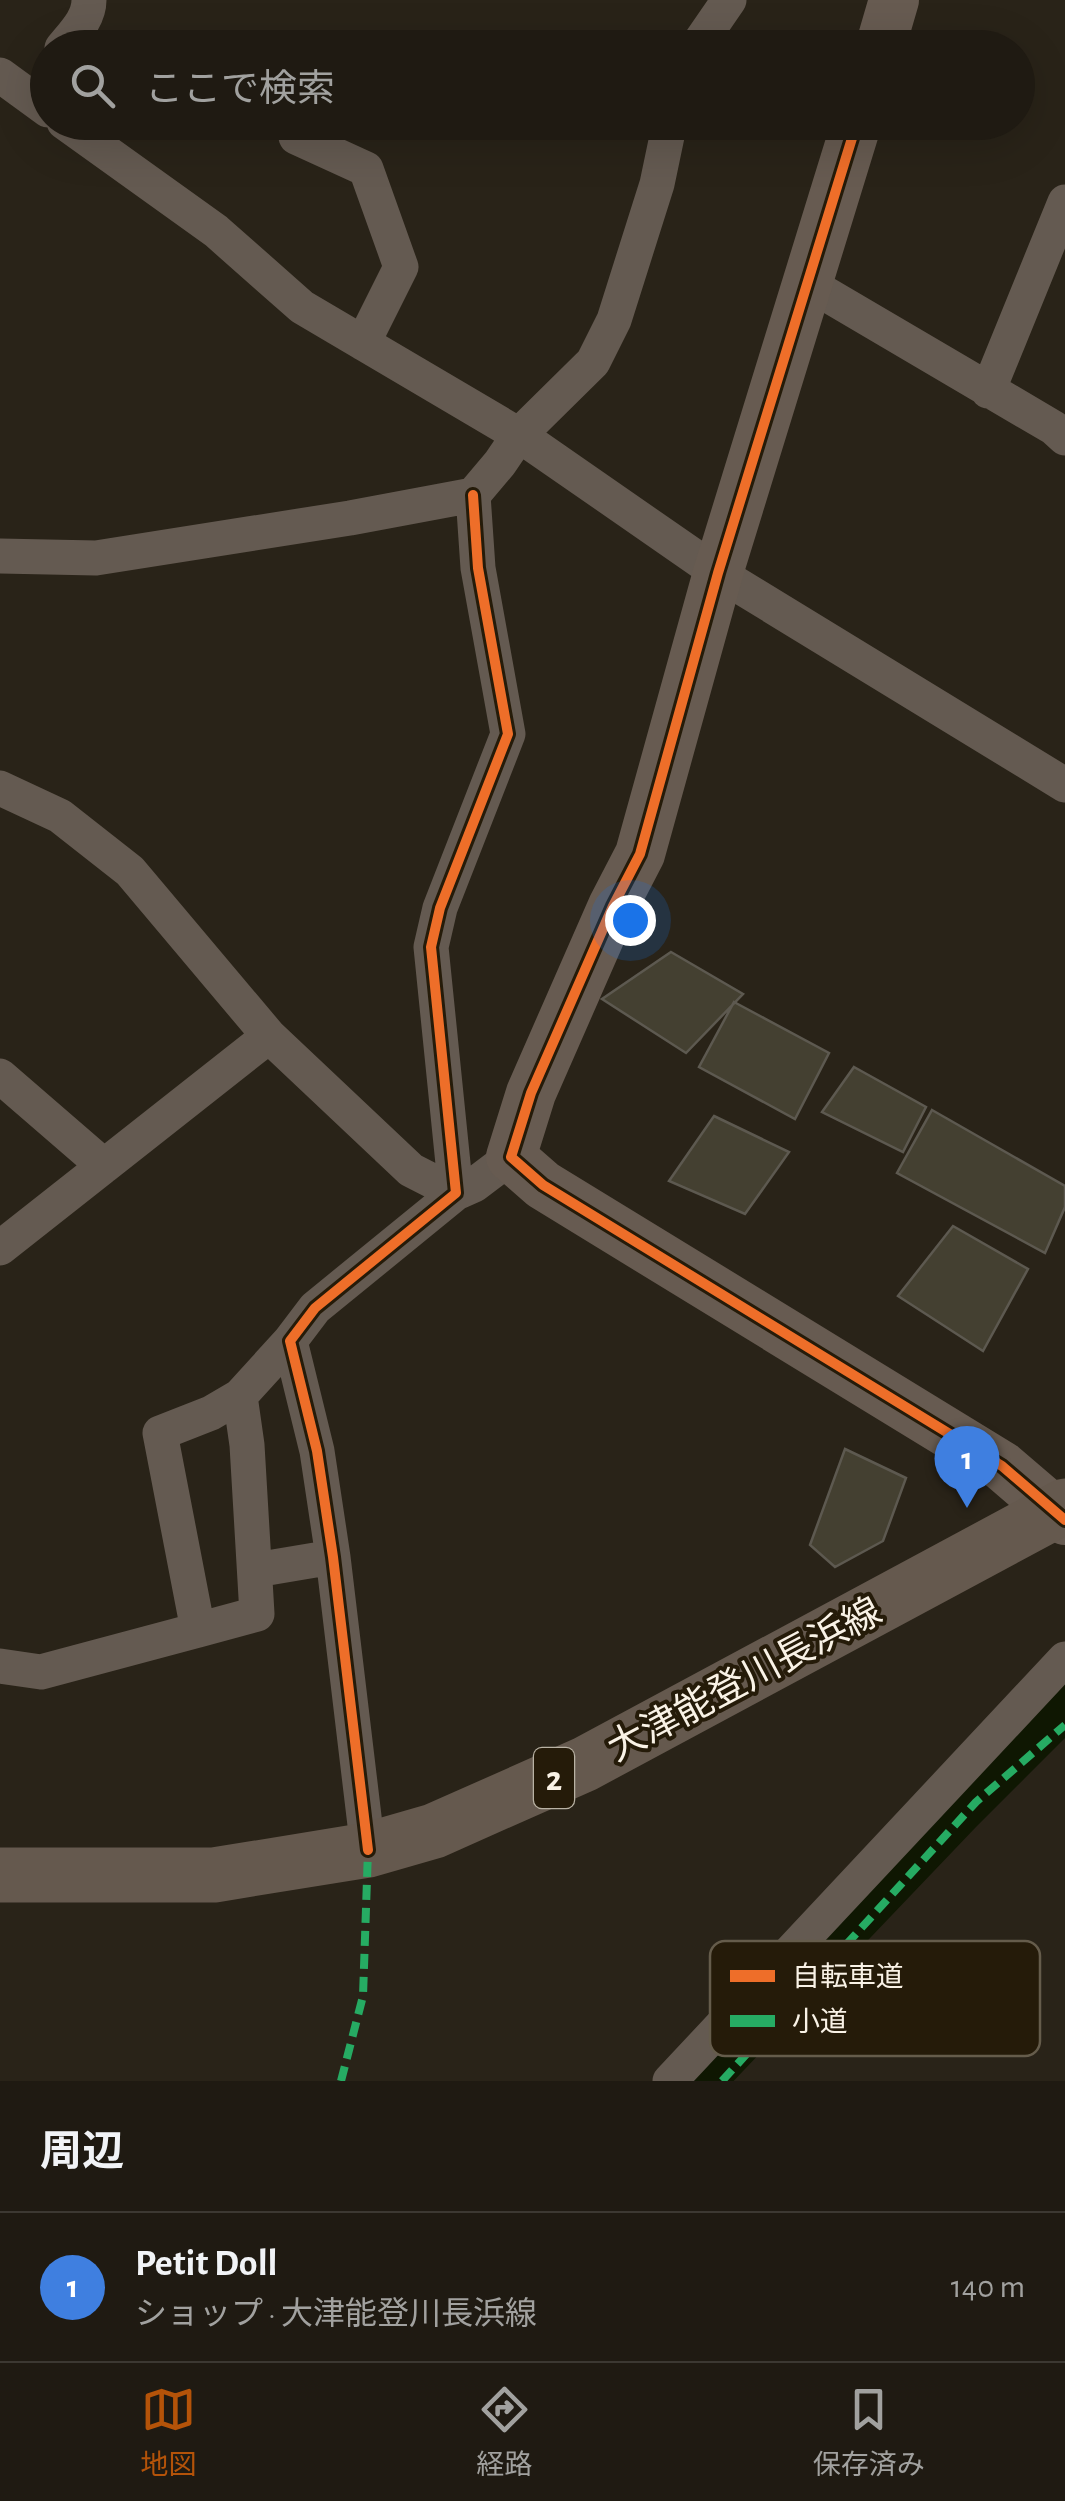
<!DOCTYPE html>
<html lang="ja">
<meta charset="utf-8">
<style>
:root{--surface:#1f1a12;--page:#2c2720;--text:#f1f3f6;--muted:#a1a19f;--line:#3c3832;--accent:#b45309}
body{margin:0;font-family:"Alegreya Sans","Noto Sans JP",sans-serif;background:var(--page);color:var(--text)}
.you{position:absolute;left:630px;top:920px;width:35px;height:35px;margin:-25px;border:8px solid #fff;border-radius:50%;background:#1a73e8;box-shadow:0 0 0 15px #1a73e833}
.badge{display:grid;place-items:center;width:65px;height:65px;border-radius:50%;background:var(--accent);color:#fff;font-size:32px;font-weight:700}
.pin{position:absolute;translate:-50% -82px;filter:drop-shadow(0 2px 5px #0008)}
.pin::after{content:'';position:absolute;top:52px;width:35px;height:30px;background:inherit;clip-path:polygon(0 0,100% 0,50% 100%)}
.list{margin:0;padding:0;list-style:none}
h2{display:flex;justify-content:space-between;align-items:center;height:130px;margin:0;padding:0 40px;font-size:42px}
h2 small{font-size:32px;font-weight:400;color:var(--muted)}
.list li{display:grid;grid-template-columns:65px 1fr auto;gap:30px;align-items:center;box-sizing:border-box;height:150px;padding:0 40px;border-top:2px solid var(--line)}
.list b{display:block;font-size:38px;white-space:nowrap}
.list p{margin:0;font-size:32px;white-space:nowrap;color:var(--muted)}
.list em{font-size:32px;font-style:normal;color:var(--muted)}
.icon{flex:none;width:55px;height:55px;fill:none;stroke:currentColor;stroke-width:2;stroke-linecap:round;stroke-linejoin:round}
.map{position:relative;flex:none;width:1065px;height:2081px;overflow:hidden}
.search{position:absolute;background:var(--surface);box-shadow:0 10px 40px #0002;left:30px;right:30px;top:30px;height:110px;display:flex;align-items:center;gap:25px;box-sizing:border-box;padding:0 35px;border-radius:55px;color:var(--muted);font-size:38px}
.sheet{height:280px;background:var(--surface)}
nav{display:flex;justify-content:space-around;align-items:center;box-sizing:border-box;height:140px;border-top:2px solid var(--line);background:var(--surface);font-size:28px;color:var(--muted)}
nav a{display:grid;justify-items:center;gap:5px}
nav .on{color:var(--accent)}
.map>svg:first-child{display:block}
.lines{fill:none;stroke-linecap:round;stroke-linejoin:round}
.river{stroke:#0f1702;stroke-width:58}
.building{fill:#444031;stroke:#5d5950;stroke-width:2.5}
.street{stroke:#645a51;stroke-width:35}
.secondary{stroke:#675b51;stroke-width:50}
.primary{stroke:#65594e;stroke-width:55}
.quiet{stroke:#26ab63;stroke-width:8;stroke-dasharray:15 8;stroke-linecap:butt}
.cycleway-casing{stroke:#251b09;stroke-width:16}
.cycleway{stroke:#ee6e29;stroke-width:10}
.labels{text-anchor:middle;stroke-width:8;stroke-linejoin:round;paint-order:stroke}
.shield{fill:#251b09;stroke:#b9b2a4;stroke-width:2.5}
.shield-label{font-size:35px;font-weight:bold;fill:#f9f2e6}
.street-label{font-size:38px;fill:#f9f2e6;stroke:#251b09}
.key{fill:#251b09;stroke:#655c4b;stroke-width:2.5}
.key-label{font-size:28px;fill:#f9f2e6}
</style>
<div class="map">
<svg width="1065" height="2081" viewBox="0 0 1065 2081">
<rect width="100%" height="100%" fill="#292318"/>
<g class="lines">
<path class="river" d="M703,2071L955,1807L1065,1697"/>
</g>
<path class="building" d="M671,952L743,994L686,1053L602,999Z
M734,1002L829,1053L795,1119L699,1067Z
M854,1067L926,1107L903,1152L822,1112Z
M932,1110L1065,1186V1207L1045,1253L897,1173Z
M714,1116L789,1152L745,1214L669,1181Z
M953,1226L1028,1269L983,1351L898,1296Z
M845,1449L906,1478L883,1541L835,1567L810,1545Z"/>
<g class="lines">
<path class="street" d="M62,48C74,33 89,19 89,0
M696,48L729,0
M0,75L48,110
M64,122L216,231L302,307L519,435L718,573L1065,785
M296,137L366,169L401,267L363,343
M809,284L1054,428L1065,438
M988,391L1065,202
M0,556L96,558L350,518L473,495L500,463L519,435L593,362L614,320L657,184L670,122
M0,788L60,816L130,871L269,1036L411,1170L456,1193L474,1185L511,1157
M0,1076L104,1166
M0,1248L269,1036
M240,1396L211,1413L160,1433L198,1630L257,1614L247,1445L240,1396L290,1341
M256,1570L333,1557
M0,1666L41,1672L198,1630
M368,1850L333,1557L317,1451L290,1341L315,1308L456,1193L431,947L440,908L508,734L478,568L473,495
M670,2081L1065,1659"/>
<path class="secondary" d="M880,48L894,0
M857,122L718,573L640,854L613,906L531,1093L511,1157L543,1185L1002,1466L1065,1520"/>
<path class="primary" d="M0,1875H214L368,1850L434,1831L585,1764L1065,1506"/>
<path class="quiet" d="M341,2081L363,1996L368,1850
M722,2081L976,1802L1065,1725"/>
<g class="cycleway-casing">
<path id="cycleway" d="M857,122L718,573L640,854L613,906L531,1093L511,1157L543,1185L1002,1466L1065,1520
M368,1850L333,1557L317,1451L290,1341L315,1308L456,1193L431,947L440,908L508,734L478,568L473,495"/>
</g>
<use href="#cycleway" class="cycleway"/>
</g>
<g class="labels">
<rect class="shield" x="534" y="1748" width="40" height="60" rx="8"/>
<g class="shield-label">
<text x="554" y="1790">2</text>
</g>
<g class="street-label">
<text transform="translate(744 1679) rotate(-28)" y="13">大津能登川長浜線</text>
</g>
</g>
<rect x="710" y="1941" width="330" height="115" rx="15" class="key"/>
<rect x="730" y="1970" width="45" height="12" fill="#ee6e29"/>
<rect x="730" y="2015" width="45" height="12" fill="#26ab63"/>
<g class="key-label">
<text x="792" y="1986">自転車道</text>
<text x="792" y="2031">小道</text>
</g>
</svg>
<div class="you"></div>
<div class="pin badge" style="left:967px;top:1508px;background:#3f7fe0">1</div>
<div class="search"><svg class="icon" aria-label="search" viewBox="0 0 24 24"><circle cx="10" cy="10" r="6"/><path d="M15 15l6 6"/></svg>ここで検索</div>
</div>
<section class="sheet">
<h2>周辺<small></small></h2>
<ul class="list">
<li><span class="badge" style="background:#3f7fe0">1</span><div><b>Petit Doll</b><p>ショップ · 大津能登川長浜線</p></div><em>140 m</em></li>
</ul>
</section>
<nav>
<a class="on"><svg class="icon" aria-label="map" viewBox="0 0 24 24"><path d="M3 6l6-2 6 2 6-2v14l-6 2-6-2-6 2zM9 4v14M15 6v14"/></svg>地図</a>
<a><svg class="icon" aria-label="directions" viewBox="0 0 24 24"><path d="M12 3l9 9-9 9-9-9zM9 14v-3h6M13 9l2 2-2 2"/></svg>経路</a>
<a><svg class="icon" aria-label="saved" viewBox="0 0 24 24"><path d="M7 4h10v16l-5-4-5 4z"/></svg>保存済み</a>
</nav>
